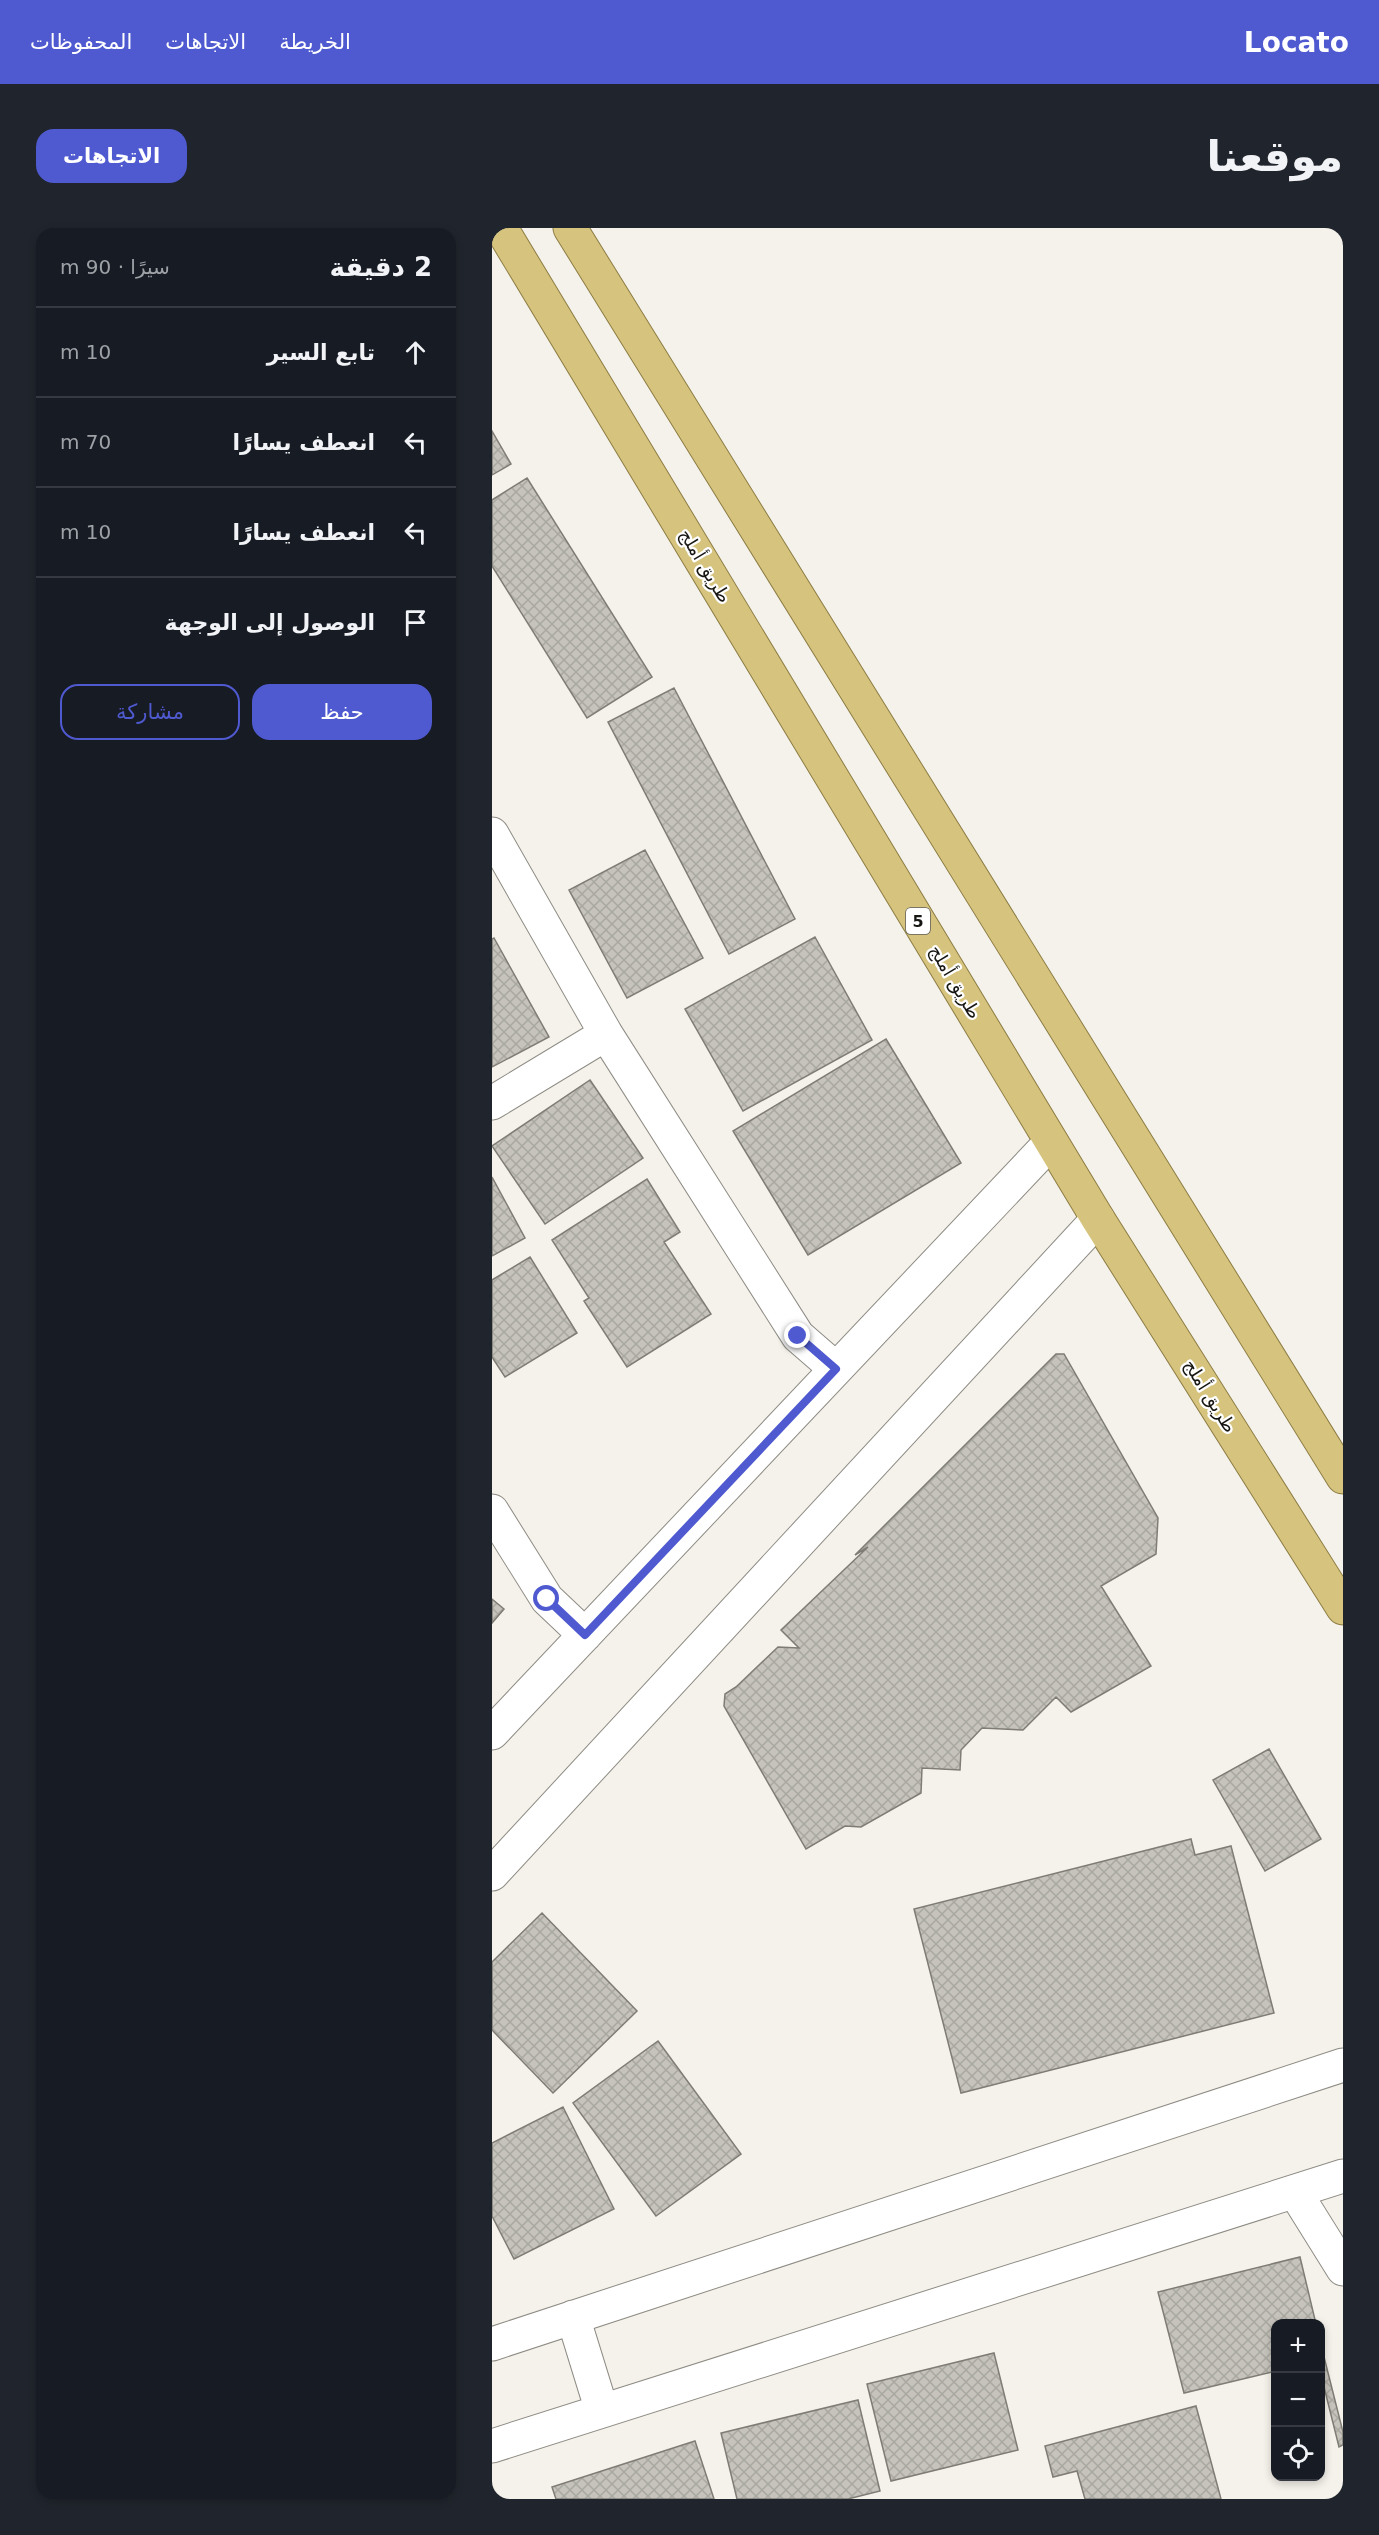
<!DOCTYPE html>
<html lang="ar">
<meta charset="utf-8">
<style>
:root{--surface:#171b24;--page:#20242c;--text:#f1f3f6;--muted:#9ea1a6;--line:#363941;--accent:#4f5ad0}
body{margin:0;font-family:"DejaVu Sans","Noto Sans Arabic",sans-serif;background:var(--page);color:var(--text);direction:rtl}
.controls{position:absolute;right:18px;bottom:18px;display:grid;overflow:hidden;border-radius:12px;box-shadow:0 3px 9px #0003}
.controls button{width:54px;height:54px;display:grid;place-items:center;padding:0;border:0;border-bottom:2px solid var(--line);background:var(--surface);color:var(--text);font:30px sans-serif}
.stop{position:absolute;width:18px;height:18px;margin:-14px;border:4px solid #4f5ad0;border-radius:50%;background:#fff}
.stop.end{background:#4f5ad0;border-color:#fff;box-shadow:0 2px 6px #0008}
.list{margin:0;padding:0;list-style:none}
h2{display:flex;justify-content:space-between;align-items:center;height:78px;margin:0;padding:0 24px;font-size:26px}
h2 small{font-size:20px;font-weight:400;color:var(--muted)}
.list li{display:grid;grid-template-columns:39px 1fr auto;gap:18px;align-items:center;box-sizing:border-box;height:90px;padding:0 24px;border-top:2px solid var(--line)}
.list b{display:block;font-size:22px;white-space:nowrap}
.list em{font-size:20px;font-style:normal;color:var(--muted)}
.actions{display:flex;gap:12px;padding:18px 24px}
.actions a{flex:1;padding:14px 0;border:2px solid var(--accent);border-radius:18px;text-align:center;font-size:21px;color:var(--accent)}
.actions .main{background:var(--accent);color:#fff}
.icon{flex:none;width:33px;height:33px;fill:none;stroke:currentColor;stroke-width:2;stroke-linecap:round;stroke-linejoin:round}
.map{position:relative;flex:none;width:851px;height:2271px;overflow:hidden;direction:ltr;border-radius:18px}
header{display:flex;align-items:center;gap:36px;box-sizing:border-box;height:84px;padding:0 30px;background:var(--accent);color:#fff}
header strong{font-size:28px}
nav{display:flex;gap:33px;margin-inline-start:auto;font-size:21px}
.intro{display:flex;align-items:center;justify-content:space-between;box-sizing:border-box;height:144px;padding:0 36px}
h1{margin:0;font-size:42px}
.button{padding:15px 27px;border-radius:18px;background:var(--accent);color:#fff;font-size:21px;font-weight:700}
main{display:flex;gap:36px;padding:0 36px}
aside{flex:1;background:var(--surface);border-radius:18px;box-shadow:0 3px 9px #0003}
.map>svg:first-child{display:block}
.building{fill:url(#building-cross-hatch);stroke:#7e7c75;stroke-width:1.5}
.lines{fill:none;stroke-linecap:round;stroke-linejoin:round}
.minor-casing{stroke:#8e8c84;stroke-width:35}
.trunk-casing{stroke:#8d7d44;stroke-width:35}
.minor{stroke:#fff;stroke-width:33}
.trunk{stroke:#d6c37e;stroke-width:33}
.route{stroke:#4f5ad0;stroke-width:8}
.labels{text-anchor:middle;stroke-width:4.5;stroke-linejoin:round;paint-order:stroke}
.shield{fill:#fff;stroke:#5d5c5a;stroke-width:1.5}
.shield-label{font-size:16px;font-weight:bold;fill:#171613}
.street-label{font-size:18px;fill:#171613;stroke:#fff}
</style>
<header>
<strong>Locato</strong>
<nav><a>الخريطة</a><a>الاتجاهات</a><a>المحفوظات</a></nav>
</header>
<div class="intro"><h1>موقعنا</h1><a class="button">الاتجاهات</a></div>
<main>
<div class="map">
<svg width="851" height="2271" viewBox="0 0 851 2271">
<defs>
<pattern id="building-cross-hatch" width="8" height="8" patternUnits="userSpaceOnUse" patternTransform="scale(1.5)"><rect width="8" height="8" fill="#c5c3bb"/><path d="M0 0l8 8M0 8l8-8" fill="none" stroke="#a8a7a0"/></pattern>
</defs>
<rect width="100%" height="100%" fill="#f4f2ea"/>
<path class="building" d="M0,203L19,236L0,247Z
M35,250L160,449L95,490L0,338V272Z
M182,460L303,691L237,726L116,494Z
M153,622L211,730L135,770L77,662Z
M323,709L380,812L251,883L193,781Z
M2,710L57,809L0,839V711Z
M394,811L469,935L316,1027L241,903Z
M98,852L151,930L53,996L0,918Z
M0,949L33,1010L0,1028Z
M155,951L188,1004L172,1014L219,1086L135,1139L92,1073L97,1070L60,1012Z
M38,1029L85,1105L13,1149L0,1129V1052Z
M564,1126H572L666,1290L664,1326L609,1358L659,1438L579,1484L564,1469L531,1502L490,1500L469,1522L468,1542L430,1540L429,1565L369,1599L353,1598L314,1621L232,1478L233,1466L244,1459L286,1419L307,1420L289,1402L376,1319L363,1327Z
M0,1371L12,1381L0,1395Z
M777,1521L829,1611L773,1643L721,1552Z
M699,1611L703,1627L739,1618L782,1785L469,1865L422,1681Z
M50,1685L145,1783L61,1865L0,1802V1734Z
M166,1813L249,1926L164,1988L81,1875Z
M71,1879L122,1981L22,2031L0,1988V1915Z
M808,2029L824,2096H784V2143L692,2165L666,2064Z
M828,2113L851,2204V2217L847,2219L828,2143Z
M502,2125L526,2222L399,2253L375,2156Z
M366,2172L388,2263L356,2271H245L229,2205Z
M704,2178L729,2271H593L585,2243L561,2249L553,2218Z
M203,2213L222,2271H64L60,2259Z"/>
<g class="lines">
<g class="minor-casing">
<path id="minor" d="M0,606L114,806L306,1108L344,1141
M0,875L114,806
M0,1283L55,1371L93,1407
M0,1505L559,914
M0,1646L606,991
M803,1964L851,2041
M81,2089L110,2183
M0,2116L851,1837
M0,2218L851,1948"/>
</g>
<g class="trunk-casing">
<path id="trunk" d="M9,0L606,991L851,1380
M78,0L851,1249"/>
</g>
<use href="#minor" class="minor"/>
<use href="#trunk" class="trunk"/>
</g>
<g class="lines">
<path class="route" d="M55,1371L93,1407L344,1141L306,1108"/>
</g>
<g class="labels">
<rect class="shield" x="414" y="680" width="24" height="26" rx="4.5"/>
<g class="shield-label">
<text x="426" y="699">5</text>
</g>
<g class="street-label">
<text transform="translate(213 338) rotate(59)" y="6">طريق أملج</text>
<text transform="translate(463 754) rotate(59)" y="6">طريق أملج</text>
<text transform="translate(718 1168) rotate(58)" y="6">طريق أملج</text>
</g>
</g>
</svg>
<div class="controls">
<button>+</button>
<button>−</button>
<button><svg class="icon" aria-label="locate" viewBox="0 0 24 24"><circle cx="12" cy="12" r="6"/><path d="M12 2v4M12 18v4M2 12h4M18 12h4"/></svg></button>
</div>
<div class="stop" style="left:55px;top:1371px"></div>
<div class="stop end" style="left:306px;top:1108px"></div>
</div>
<aside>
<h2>2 دقيقة<small>سيرًا · 90 m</small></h2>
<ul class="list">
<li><svg class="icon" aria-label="ahead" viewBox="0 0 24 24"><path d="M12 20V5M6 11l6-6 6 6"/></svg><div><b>تابع السير</b></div><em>10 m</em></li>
<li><svg class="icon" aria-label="left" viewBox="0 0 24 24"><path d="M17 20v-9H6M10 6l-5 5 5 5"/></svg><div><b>انعطف يسارًا</b></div><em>70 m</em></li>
<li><svg class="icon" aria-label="left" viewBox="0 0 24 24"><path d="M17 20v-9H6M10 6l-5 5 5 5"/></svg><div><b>انعطف يسارًا</b></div><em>10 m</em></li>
<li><svg class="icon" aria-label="arrive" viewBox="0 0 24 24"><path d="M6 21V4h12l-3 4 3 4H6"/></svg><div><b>الوصول إلى الوجهة</b></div></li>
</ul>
<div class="actions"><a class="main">حفظ</a><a>مشاركة</a></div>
</aside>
</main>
